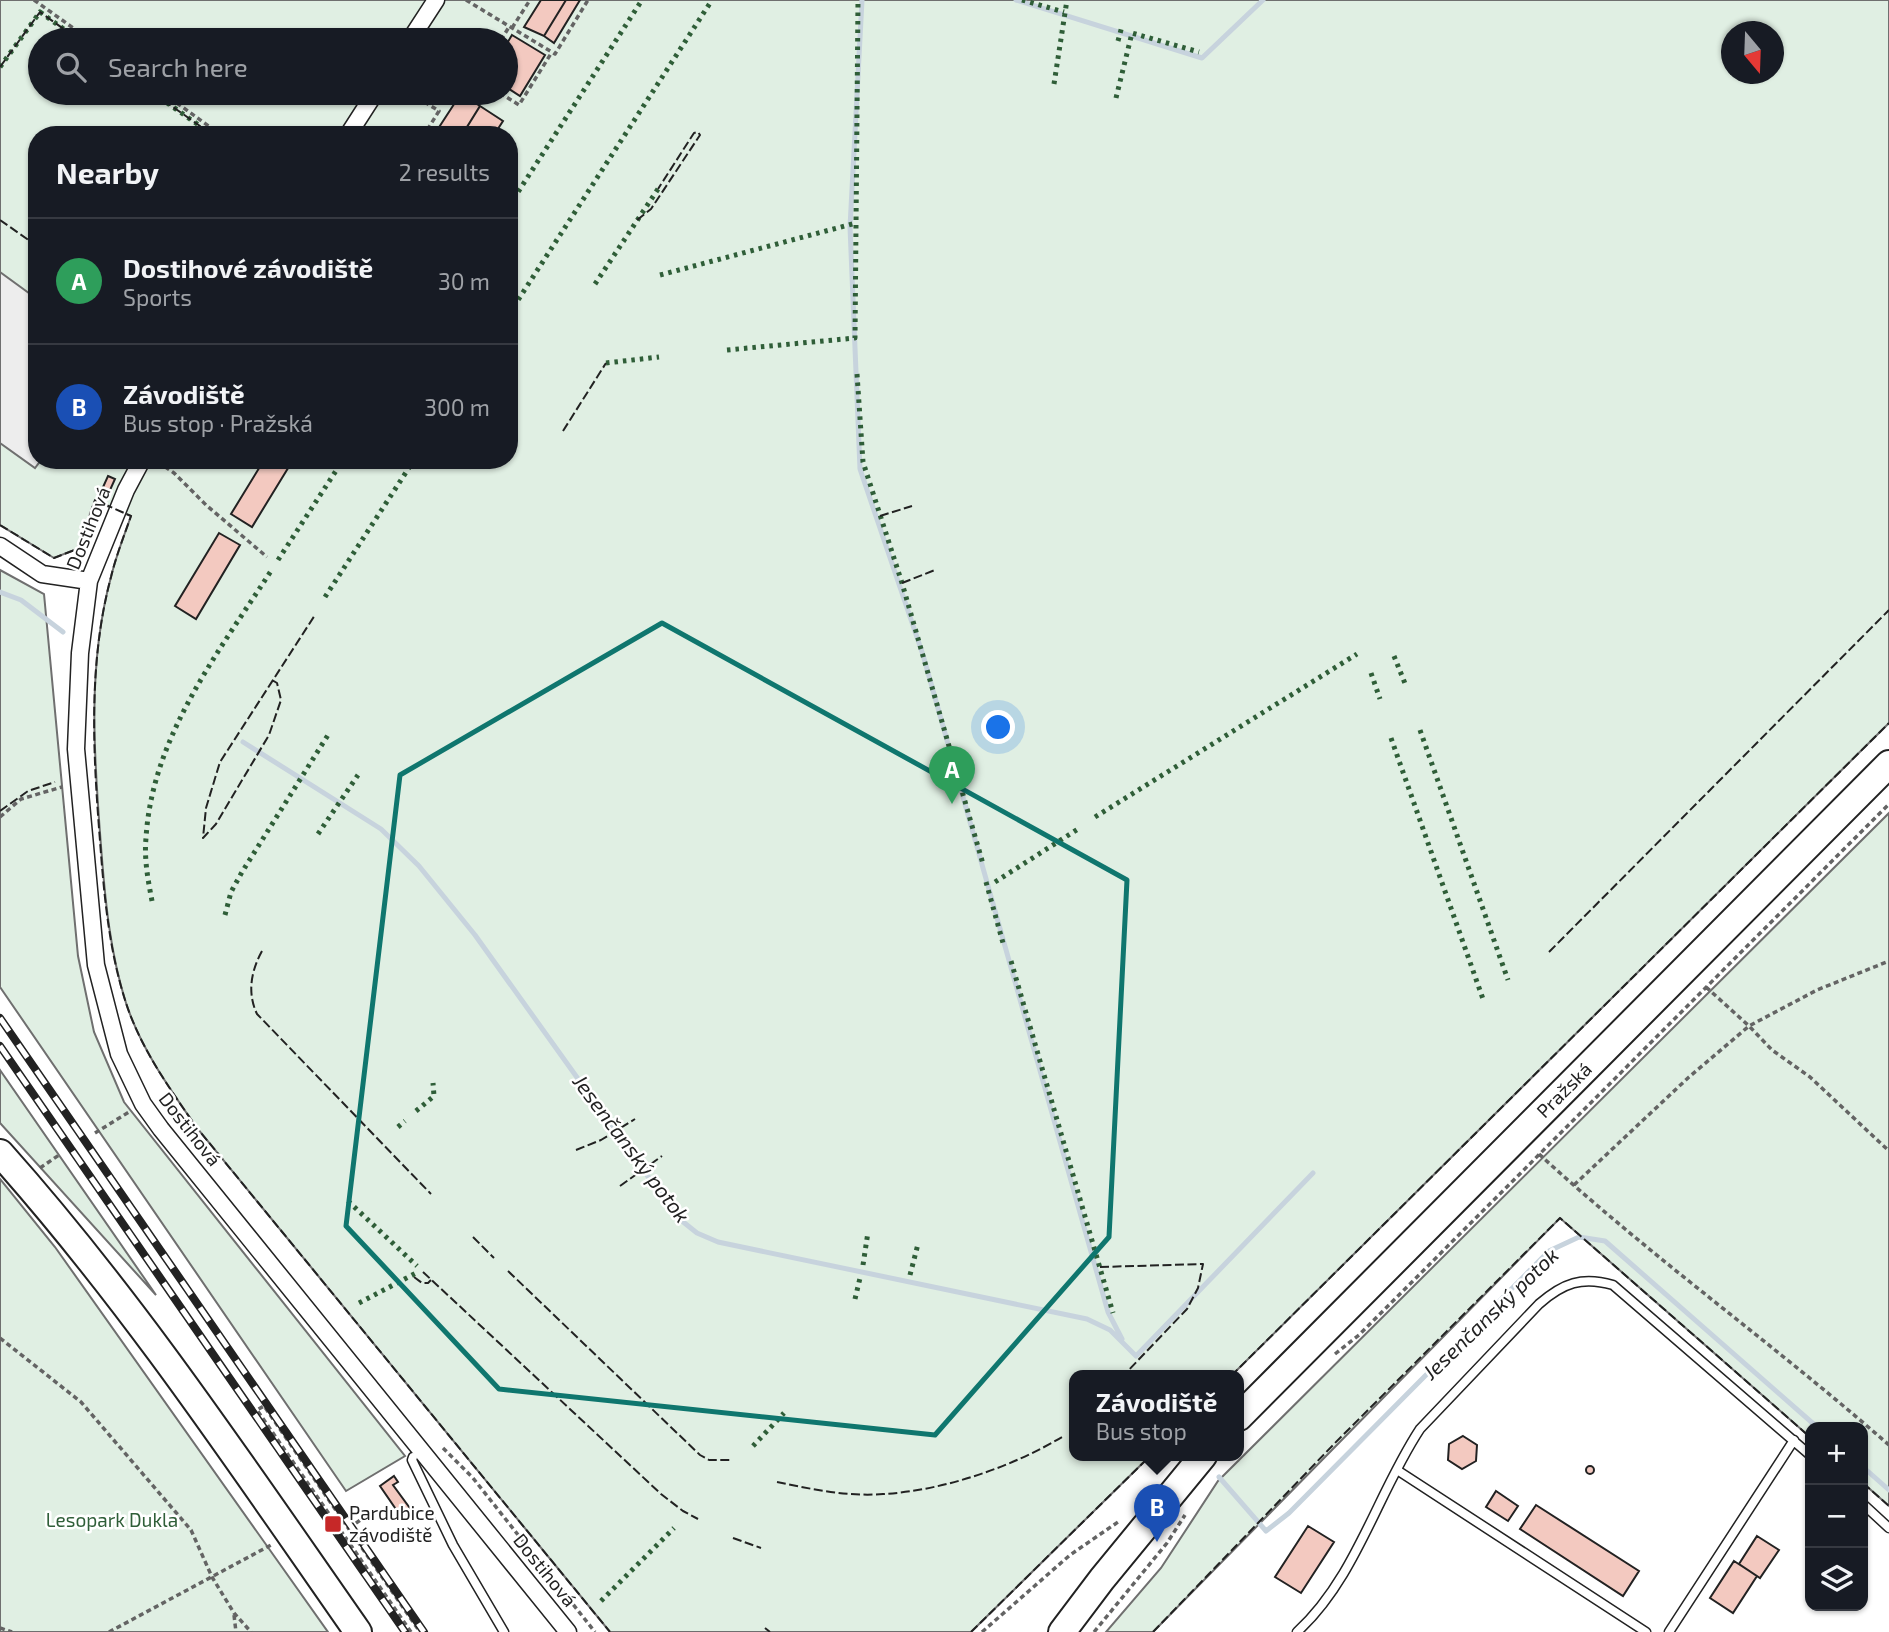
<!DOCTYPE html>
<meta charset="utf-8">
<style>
:root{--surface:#171b24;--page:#242831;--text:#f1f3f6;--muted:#9ea1a6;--line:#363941;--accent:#c62828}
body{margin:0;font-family:"Exo 2",sans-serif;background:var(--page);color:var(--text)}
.controls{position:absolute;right:21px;bottom:21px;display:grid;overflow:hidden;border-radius:14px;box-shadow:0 2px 5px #0004}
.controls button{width:63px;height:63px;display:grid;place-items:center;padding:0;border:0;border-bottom:2px solid var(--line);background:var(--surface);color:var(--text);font:35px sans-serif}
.compass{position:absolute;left:1721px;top:21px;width:63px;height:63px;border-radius:50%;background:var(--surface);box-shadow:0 2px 5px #0004;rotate:161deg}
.you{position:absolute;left:999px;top:728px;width:24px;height:24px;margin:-18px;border:5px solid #fff;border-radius:50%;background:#1a73e8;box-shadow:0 0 0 10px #1a73e833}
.badge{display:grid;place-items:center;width:46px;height:46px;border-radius:50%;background:var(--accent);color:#fff;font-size:23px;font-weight:700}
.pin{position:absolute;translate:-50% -58px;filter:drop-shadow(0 2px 4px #0008)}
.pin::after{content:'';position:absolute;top:37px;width:24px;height:21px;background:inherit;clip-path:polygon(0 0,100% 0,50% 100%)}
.popup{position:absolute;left:1069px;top:1370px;width:175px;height:91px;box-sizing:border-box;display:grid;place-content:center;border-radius:14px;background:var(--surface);filter:drop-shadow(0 2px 5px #0005);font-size:23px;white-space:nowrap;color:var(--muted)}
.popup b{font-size:26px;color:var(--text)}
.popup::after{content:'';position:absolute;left:50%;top:100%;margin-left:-14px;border:14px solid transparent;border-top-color:var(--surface)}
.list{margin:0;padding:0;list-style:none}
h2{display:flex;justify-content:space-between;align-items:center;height:91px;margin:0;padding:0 28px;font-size:30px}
h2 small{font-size:23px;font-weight:400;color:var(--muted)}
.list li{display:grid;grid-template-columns:46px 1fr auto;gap:21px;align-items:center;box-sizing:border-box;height:126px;padding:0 28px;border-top:2px solid var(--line)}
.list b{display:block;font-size:26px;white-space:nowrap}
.list p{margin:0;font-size:23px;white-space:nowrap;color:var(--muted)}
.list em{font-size:23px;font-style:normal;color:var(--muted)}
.icon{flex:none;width:38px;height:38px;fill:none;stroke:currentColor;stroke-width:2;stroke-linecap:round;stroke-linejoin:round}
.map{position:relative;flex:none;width:1889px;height:1632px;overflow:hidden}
.search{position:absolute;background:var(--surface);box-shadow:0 2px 5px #0004;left:28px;top:28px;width:490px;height:77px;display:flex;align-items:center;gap:18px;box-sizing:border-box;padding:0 24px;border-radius:38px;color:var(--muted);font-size:26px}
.panel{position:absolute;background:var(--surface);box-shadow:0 2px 5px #0004;left:28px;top:126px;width:490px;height:343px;border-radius:28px}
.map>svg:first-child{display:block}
.green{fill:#e0efe3;stroke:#6f6f6f;stroke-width:2;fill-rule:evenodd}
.parking{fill:#ededed;stroke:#6f6f6f;stroke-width:2}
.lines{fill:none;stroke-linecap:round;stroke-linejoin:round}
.stream{stroke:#c7d3dd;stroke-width:5}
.building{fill:#f3c9c0;stroke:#222;stroke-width:2}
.service-casing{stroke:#222;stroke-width:11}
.minor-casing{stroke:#222;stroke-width:19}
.primary-casing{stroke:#222;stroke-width:30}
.path{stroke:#646464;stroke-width:3.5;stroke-dasharray:5 3.5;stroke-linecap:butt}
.service{stroke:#fff;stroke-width:8}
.minor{stroke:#fff;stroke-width:16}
.primary{stroke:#fff;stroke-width:26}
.rail-casing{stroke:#222;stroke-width:8}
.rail{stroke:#fff;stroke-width:5;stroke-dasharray:16;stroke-linecap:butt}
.hedge{stroke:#2f5e38;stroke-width:5;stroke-dasharray:3.5 5;stroke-linecap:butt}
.fence{stroke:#222;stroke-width:2;stroke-dasharray:9 3.5;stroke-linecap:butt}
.marked{fill:none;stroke:#0f766e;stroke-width:5;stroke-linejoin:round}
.poi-dot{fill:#c62828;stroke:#fff;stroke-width:2.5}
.labels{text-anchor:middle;stroke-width:5;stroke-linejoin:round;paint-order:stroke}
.street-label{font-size:19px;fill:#222;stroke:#fff}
.poi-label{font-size:19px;fill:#222;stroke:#fff;text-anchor:start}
.park-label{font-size:19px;fill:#2f5e38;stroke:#fff}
.water-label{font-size:21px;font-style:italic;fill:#222;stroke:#fff}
</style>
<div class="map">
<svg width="1889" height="1632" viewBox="0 0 1889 1632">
<rect width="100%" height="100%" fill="#fff"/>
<path class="green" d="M0,0H1889V723L1231,1376H1075V1456H1150L971,1632H610L197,1128C170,1089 141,1049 126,1003C110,953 105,899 101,846C94,757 87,665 111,577C116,556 124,536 131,516L95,501L77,549L54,558L0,525ZM1731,32H1773V74H1731ZM40,40H506V93H40ZM37,135H509V460H37Z
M0,570L44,594L78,956L94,1032L124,1102L405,1456L346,1491L0,987Z
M1889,813V1506L1863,1483V1427H1810V1437L1560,1218L1153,1632H1106L1161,1568L1218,1481Z
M0,1070L156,1295L0,1123Z
M0,1179L55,1247L328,1632H0Z"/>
<path class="parking" d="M0,272L37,299V460H41L35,468L0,443Z"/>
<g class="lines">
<path class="stream" d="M862,0L850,227L860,469L923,655L1108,1312L1122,1339
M1016,0L1202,58L1263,0
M0,592L21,600L63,632
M243,742L381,829L419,866L475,935L677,1217L697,1233L718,1242L1087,1319L1110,1330L1136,1356L1313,1173
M1863,1467L1889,1490
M1219,1477L1266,1531L1289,1513L1549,1251L1579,1237L1605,1241L1817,1427"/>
</g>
<path class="building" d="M541,0H566L544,36L524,27Z
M566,0H580L554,43L544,36Z
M512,35L545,55L520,96L506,87V45Z
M456,93H477L472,101L480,106L462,135H434L460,95Z
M480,106L503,121L494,135H462Z
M264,460H293L252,527L231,514Z
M108,476L115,479L106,499L99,496Z
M219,533L240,545L196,619L175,606Z
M1463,1436L1477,1445L1476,1461L1462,1469L1448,1460L1449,1444Z
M1586 1470a4 4 0 1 1 8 0a4 4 0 1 1-8 0Z
M394,1476L398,1482L393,1485L412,1511L402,1518L380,1486Z
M1496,1491L1518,1506L1508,1521L1486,1507Z
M1536,1505L1639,1571L1623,1596L1520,1529Z
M1308,1526L1334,1542L1301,1593L1275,1577Z
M1757,1536L1779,1550L1760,1578L1739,1564Z
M1734,1561L1757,1576L1733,1613L1710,1598Z"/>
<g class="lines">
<g class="service-casing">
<path id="service" d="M413,1457L412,1460L453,1545L504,1632
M1397,1470L1646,1632
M1863,1504L1889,1528
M1297,1632C1356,1578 1377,1494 1420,1429L1539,1304C1563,1283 1582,1276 1613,1285L1810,1455
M1669,1632L1794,1440"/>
</g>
<g class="minor-casing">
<path id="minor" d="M410,40L436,0
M348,135L375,93
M142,460L126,490L89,581L80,653L76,749L96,965L119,1054L143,1104L161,1129L568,1632
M0,546L42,574L89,581"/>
</g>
<g class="primary-casing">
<path id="primary" d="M0,1153C133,1302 244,1469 358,1632
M1239,1417L1889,764
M1062,1632L1102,1579L1203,1456"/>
</g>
<path class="path" d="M34,0L90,40
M466,0L555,54L588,0
M512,28L530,0
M501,40L509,27
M163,93L221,135
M410,93L439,111L424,135
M500,93L519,105L552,52
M158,462L174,473L206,505L267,557
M0,817L21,799L62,787
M1706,987L1749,1026L1772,1050L1810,1077L1889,1151
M95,1133L129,1112
M1539,1154C1651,1257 1775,1345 1889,1445
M40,1168L59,1155
M1574,1185L1689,1077L1749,1026L1817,990L1889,961
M0,1338L81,1402L191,1530L212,1577L234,1613L251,1632
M1335,1354L1359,1335L1889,804
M443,1448L473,1478L595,1632
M349,1528L376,1509
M234,1615L236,1632
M0,1628L12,1632
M109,1632L271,1545
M411,1632L257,1410L264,1406L420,1632
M982,1632L1070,1555L1118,1522
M1094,1632L1167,1543L1185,1515"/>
<use href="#service" class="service"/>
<use href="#minor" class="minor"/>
<use href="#primary" class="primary"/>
<g class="rail-casing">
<path id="rail" d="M0,1018L424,1632
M0,1046L405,1632"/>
</g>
<use href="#rail" class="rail"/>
<path class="hedge" d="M1022,0L1064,12
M1118,41L1122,26
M0,67L40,12L79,40
M1054,84L1067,0
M153,93L200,126L194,135
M1116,98L1132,33L1199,52
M509,206L642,0
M660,275L856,223
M595,284L658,189
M509,314L712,0
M727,350L855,338L858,0
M606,363L659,357
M857,374L863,462L902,583L983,864
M278,560L343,460
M325,597L414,460
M1394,656L1406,686
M1371,673L1380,699
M1420,730L1508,980
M1391,738L1483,999
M1095,817L1357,654
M318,834L358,775
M986,882L1003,943
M995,882L1078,829
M152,901C148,880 144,859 146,838C152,737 218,653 271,571
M225,915L231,892L242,872L328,735
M1011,961L1113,1313
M416,1111L434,1096L433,1083
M398,1127L405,1121
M348,1201L417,1266
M863,1265L868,1232
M910,1275L918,1244
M855,1299L860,1278
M359,1303L418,1272
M753,1446L784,1413
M601,1601L674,1528"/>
<path class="fence" d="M0,67L40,12L79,40
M153,93L200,126L194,135
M0,220L37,246
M637,220L651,209L700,135L698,132L694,133L658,189
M563,431L606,363
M880,516L912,506
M0,525L54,558L77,549L95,500L131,516C124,536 116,556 111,577C88,663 93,753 100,841C104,895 109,951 126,1003C141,1049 170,1089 197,1128L610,1632
M902,583L935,570
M272,680L277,683L281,700L269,735L216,824L203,838L206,808L220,762L315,615
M0,811L28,791L55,782
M262,951C251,971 247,993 257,1014L431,1194
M1549,952L1889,610
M576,1150L601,1140L635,1119
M620,1186L662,1156
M473,1237L494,1258
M1100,1267L1203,1264L1198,1288L1187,1309L1123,1376
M508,1271L700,1455L709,1460H730
M423,1272L661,1494L683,1511L698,1519
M414,1277L422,1283H428L431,1280
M1231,1376L1889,723
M1073,1427L1075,1425
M777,1482C811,1489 848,1497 883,1494C942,1491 1012,1467 1062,1437
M1863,1483L1889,1506
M733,1538L761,1548
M765,1628L770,1632
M971,1632L1150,1456
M1153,1632L1335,1443L1560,1218L1810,1437"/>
</g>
<path class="marked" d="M662,623L1127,880L1109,1237L935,1435L499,1389L346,1226L400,775Z"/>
<rect class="poi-dot" x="324" y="1515" width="18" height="18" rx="3.5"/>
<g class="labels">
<g class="street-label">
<text transform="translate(88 528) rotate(-68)" y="7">Dostihová</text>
<text transform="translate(1564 1090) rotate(-45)" y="7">Pražská</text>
<text transform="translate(190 1129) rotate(52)" y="7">Dostihová</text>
<text transform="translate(545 1570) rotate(51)" y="7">Dostihová</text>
</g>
<g class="poi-label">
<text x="349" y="1520">Pardubice<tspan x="349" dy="22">závodiště</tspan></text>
</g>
<g class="park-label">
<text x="112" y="1527">Lesopark Dukla</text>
</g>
<g class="water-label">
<text transform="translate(631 1149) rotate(53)" y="7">Jesenčanský potok</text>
<text transform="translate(1491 1314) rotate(-44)" y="7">Jesenčanský potok</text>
</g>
</g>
</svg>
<div class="controls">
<button>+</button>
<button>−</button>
<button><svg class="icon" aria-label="layers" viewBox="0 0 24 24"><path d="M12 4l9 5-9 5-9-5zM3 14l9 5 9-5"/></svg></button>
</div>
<svg class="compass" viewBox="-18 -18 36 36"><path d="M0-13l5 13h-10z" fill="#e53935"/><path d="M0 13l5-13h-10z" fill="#9ea1a6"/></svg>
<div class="you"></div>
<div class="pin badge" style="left:952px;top:804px;background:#2e9e5b">A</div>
<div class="pin badge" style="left:1157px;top:1542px;background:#1a4fb4">B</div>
<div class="popup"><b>Závodiště</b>Bus stop</div>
<div class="search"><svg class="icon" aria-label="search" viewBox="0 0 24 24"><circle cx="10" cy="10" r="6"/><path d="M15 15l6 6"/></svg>Search here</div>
<section class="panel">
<h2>Nearby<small>2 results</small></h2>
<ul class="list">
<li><span class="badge" style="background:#2e9e5b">A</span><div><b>Dostihové závodiště</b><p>Sports</p></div><em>30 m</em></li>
<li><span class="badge" style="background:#1a4fb4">B</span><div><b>Závodiště</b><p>Bus stop · Pražská</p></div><em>300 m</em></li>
</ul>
</section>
</div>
